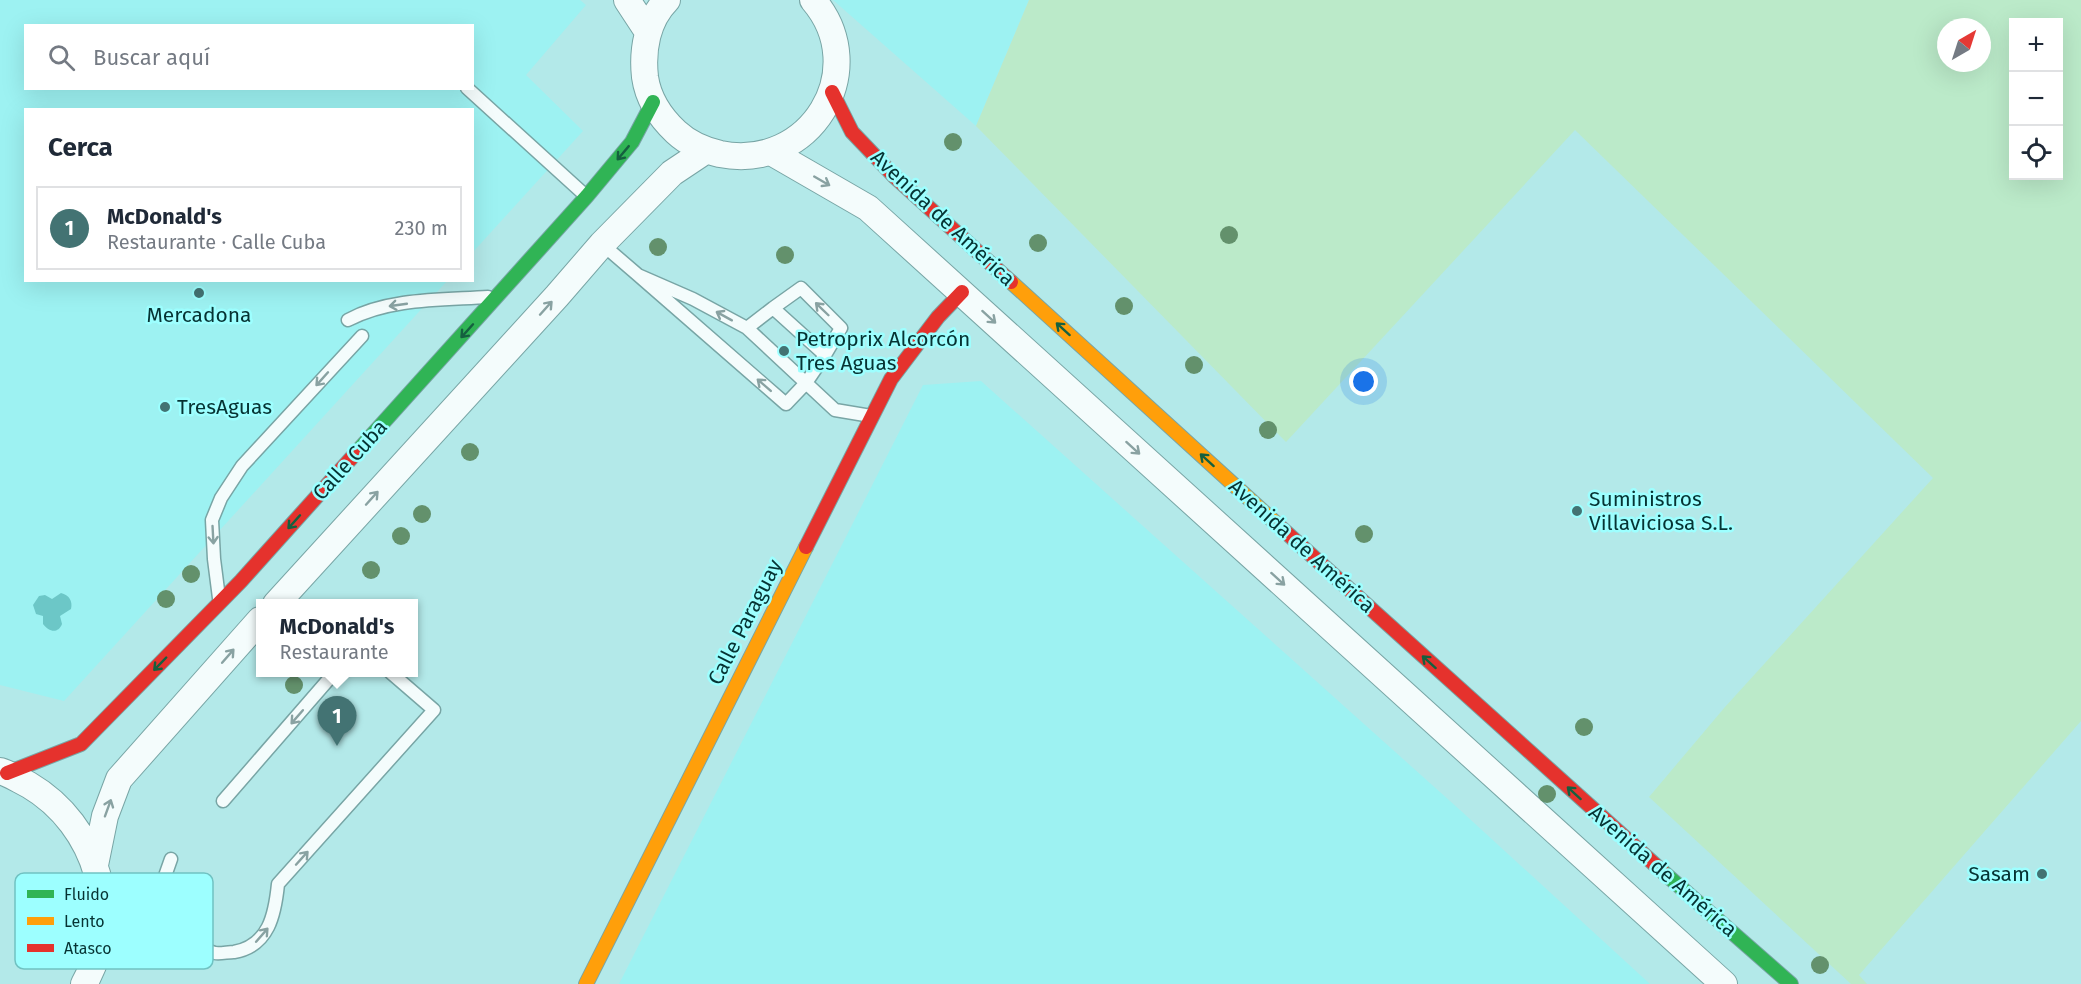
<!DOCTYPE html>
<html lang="es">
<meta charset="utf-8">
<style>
:root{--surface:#fff;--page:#f6f6f7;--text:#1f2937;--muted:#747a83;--line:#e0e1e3;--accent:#437373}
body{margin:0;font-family:"Fira Sans",sans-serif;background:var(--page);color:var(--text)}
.controls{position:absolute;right:18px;top:18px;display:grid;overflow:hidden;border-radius:0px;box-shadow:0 6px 24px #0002}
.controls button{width:54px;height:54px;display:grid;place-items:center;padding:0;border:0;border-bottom:2px solid var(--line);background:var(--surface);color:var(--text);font:30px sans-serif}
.compass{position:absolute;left:1937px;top:18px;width:54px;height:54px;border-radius:50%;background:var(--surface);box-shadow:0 6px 24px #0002;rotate:39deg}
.you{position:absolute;left:1364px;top:382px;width:21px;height:21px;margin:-15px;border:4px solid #fff;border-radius:50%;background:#1a73e8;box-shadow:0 0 0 9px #1a73e833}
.badge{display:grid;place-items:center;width:39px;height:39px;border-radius:50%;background:var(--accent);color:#fff;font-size:20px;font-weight:700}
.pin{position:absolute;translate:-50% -50px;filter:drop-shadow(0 2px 3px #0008)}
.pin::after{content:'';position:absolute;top:32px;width:21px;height:18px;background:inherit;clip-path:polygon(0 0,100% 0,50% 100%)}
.popup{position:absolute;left:256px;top:599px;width:162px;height:78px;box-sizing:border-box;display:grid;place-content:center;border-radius:0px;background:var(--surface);filter:drop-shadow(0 2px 4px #0005);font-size:20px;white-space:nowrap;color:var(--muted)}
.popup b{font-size:22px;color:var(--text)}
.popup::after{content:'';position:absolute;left:50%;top:100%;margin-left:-12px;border:12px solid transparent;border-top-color:var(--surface)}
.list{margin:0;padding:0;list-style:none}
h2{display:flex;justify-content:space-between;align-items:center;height:78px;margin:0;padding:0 24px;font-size:26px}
h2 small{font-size:20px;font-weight:400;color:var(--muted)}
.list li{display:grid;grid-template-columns:39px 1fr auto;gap:18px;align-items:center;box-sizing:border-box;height:84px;margin:0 12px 12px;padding:0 12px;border:2px solid var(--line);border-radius:0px}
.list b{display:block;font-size:22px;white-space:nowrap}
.list p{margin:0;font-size:20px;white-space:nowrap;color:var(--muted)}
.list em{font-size:20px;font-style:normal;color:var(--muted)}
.icon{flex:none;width:33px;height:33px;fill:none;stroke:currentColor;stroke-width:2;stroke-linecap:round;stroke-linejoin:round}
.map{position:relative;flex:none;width:2081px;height:984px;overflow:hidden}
.search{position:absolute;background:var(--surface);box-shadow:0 6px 24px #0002;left:24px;top:24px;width:450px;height:66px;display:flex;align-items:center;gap:15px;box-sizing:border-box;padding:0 21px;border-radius:0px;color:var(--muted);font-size:22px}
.panel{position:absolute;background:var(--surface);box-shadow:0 6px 24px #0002;left:24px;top:108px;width:450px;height:174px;border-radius:0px}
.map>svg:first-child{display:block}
.built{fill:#9df2f2;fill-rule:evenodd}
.green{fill:#bbeac9;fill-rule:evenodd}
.water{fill:#6cc7c7}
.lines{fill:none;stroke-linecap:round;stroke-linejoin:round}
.lane-casing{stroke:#78a5a5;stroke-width:15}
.street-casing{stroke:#78a5a5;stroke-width:28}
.fast-casing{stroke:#78a5a5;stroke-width:16}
.slow-casing{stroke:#78a5a5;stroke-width:16}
.jam-casing{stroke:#78a5a5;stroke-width:16}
.lane{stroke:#f4fcfc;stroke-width:12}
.street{stroke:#f4fcfc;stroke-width:26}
.fast{stroke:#30b455;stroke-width:14}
.slow{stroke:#ff9f0a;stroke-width:14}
.jam{stroke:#e5322d;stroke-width:14}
.tree{fill:#63916c}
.oneway{stroke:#15603f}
.oneway2{stroke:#89a2a2}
.poi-dot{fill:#437373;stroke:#9dffff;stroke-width:2}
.labels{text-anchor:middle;stroke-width:5;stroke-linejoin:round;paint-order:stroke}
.street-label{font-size:21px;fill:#063333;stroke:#9dffff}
.poi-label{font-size:21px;fill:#063333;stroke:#9dffff;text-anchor:start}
.key{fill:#9dffff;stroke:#70c2c2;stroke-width:1.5}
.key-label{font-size:16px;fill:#063333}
</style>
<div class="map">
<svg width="2081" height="984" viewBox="0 0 2081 984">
<rect width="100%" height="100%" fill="#b3e9e9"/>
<path class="built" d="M0,0H580L586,5L526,75L583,131L473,252L472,110H26V280L447,281L64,701L0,685ZM26,26H472V88H26Z
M833,0H1029L976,126Z
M981,381L1460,810L1650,984H619L923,385Z"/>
<path class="green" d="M1029,0H2081V721L1859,975L1867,984H1851L1649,797L1725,707L1933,478L1575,130L1286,442L976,126ZM2014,22H2058V176H2014ZM1946,27H1982V63H1946Z"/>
<path class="water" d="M61,593C69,595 73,601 71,609L60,616L62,624C58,634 49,632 43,624V616L36,614L33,605L39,596L45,595L52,599Z"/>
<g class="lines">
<g class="lane-casing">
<path id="lane" d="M467,88L586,196
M602,244L638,275L693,299L747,328L835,410L871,416
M638,275L786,404L806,383L825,355L773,308L747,328
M773,308L801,288L841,328L825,355
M348,320C389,298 442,300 488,297
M219,598L214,559L212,520L221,498L242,466L362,336
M223,801L335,672
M171,859L159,893L177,936C189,941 203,950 215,953C220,954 228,952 234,952C269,946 275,914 278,884L434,710L390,672"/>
</g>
<g class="street-casing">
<path id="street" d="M627,0L648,32
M667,0C647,20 642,50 645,77C648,98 660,117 676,132C689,144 703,150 720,154C810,172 873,70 813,0
M771,152L868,208L1724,984
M276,604L557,296L602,244L672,173L705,151
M0,771C10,774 19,780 29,785C97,825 124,915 84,984
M95,865L105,816L119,779L260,620"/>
</g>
<g class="fast-casing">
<path id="fast" d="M355,454L587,196L632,142L653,102
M1662,871L1791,984"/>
</g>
<g class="slow-casing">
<path id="slow" d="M1011,282L1279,526
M586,984L806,547"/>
</g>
<g class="jam-casing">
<path id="jam" d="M832,92L852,132L894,176L1011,282
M1279,526L1662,871
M806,547L891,379L938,317L962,292
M7,773L81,744L241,581L355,454"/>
</g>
<use href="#lane" class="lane"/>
<use href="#street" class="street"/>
<use href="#fast" class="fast"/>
<use href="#slow" class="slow"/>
<use href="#jam" class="jam"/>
</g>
<g class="tree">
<circle cx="953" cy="142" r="9"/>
<circle cx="1229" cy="235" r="9"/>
<circle cx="1038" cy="243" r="9"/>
<circle cx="658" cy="247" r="9"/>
<circle cx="785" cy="255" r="9"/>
<circle cx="1124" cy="306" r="9"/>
<circle cx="1194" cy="365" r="9"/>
<circle cx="1268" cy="430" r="9"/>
<circle cx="470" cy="452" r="9"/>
<circle cx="422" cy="514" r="9"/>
<circle cx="1364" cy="534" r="9"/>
<circle cx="401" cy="536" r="9"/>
<circle cx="371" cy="570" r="9"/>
<circle cx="191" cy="574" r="9"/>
<circle cx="166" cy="599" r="9"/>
<circle cx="294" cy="685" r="9"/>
<circle cx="1584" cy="727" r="9"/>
<circle cx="1547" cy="794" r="9"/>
<circle cx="1820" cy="965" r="9"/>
</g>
<defs><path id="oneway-shaft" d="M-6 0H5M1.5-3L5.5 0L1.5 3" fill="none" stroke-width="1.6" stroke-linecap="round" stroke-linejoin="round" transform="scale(1.5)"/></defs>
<g class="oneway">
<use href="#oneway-shaft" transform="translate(623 153) rotate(130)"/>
<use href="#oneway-shaft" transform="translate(1063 329) rotate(-138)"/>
<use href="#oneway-shaft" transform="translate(467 331) rotate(132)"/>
<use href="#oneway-shaft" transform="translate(1207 460) rotate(-138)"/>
<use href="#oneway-shaft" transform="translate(294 522) rotate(132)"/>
<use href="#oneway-shaft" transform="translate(1429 662) rotate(-138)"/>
<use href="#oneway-shaft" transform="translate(160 664) rotate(134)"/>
<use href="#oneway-shaft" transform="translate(1574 793) rotate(-138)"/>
</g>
<g class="oneway2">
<use href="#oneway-shaft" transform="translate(822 181) rotate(30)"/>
<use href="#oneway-shaft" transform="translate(398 305) rotate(172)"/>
<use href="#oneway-shaft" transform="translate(546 308) rotate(-48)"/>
<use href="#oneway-shaft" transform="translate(822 309) rotate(-136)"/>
<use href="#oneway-shaft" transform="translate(724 316) rotate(-151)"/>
<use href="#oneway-shaft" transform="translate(989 317) rotate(42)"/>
<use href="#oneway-shaft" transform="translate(322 379) rotate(132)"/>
<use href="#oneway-shaft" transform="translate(764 385) rotate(-139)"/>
<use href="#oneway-shaft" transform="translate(1133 448) rotate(42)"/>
<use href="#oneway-shaft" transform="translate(372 498) rotate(-48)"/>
<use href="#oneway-shaft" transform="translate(213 535) rotate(87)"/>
<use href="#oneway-shaft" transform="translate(1278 579) rotate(42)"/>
<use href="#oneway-shaft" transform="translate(228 656) rotate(-49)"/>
<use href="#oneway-shaft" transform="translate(297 717) rotate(131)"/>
<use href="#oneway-shaft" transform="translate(108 808) rotate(-70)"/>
<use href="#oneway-shaft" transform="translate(302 858) rotate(-48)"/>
<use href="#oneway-shaft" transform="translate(262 935) rotate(-49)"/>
</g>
<g class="poi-dot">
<circle cx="199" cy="293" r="6"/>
<circle cx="784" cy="351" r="6"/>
<circle cx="165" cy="407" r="6"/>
<circle cx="1577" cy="511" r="6"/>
<circle cx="2042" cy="874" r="6"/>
</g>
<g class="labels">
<g class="street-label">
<text transform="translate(943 218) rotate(43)" y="7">Avenida de América</text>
<text transform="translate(350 460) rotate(-48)" y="7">Calle Cuba</text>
<text transform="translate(1302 546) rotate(42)" y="7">Avenida de América</text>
<text transform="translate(745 622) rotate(-63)" y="7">Calle Paraguay</text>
<text transform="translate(1663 871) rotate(41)" y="7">Avenida de América</text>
</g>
<g class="poi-label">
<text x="199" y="322" text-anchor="middle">Mercadona</text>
<text x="796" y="346">Petroprix Alcorcón<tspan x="796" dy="24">Tres Aguas</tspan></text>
<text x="177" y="414">TresAguas</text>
<text x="1589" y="506">Suministros<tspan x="1589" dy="24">Villaviciosa S.L.</tspan></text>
<text x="2030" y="881" text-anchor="end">Sasam</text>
</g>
</g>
<rect x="15" y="873" width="198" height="96" rx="9" class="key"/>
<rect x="27" y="890" width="27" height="8" fill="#30b455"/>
<rect x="27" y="917" width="27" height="8" fill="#ff9f0a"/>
<rect x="27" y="944" width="27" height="8" fill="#e5322d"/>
<g class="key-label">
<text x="64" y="900">Fluido</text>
<text x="64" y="927">Lento</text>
<text x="64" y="954">Atasco</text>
</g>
</svg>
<div class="controls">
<button>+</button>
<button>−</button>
<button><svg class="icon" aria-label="locate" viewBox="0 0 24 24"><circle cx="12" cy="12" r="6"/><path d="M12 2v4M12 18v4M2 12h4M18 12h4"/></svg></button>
</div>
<svg class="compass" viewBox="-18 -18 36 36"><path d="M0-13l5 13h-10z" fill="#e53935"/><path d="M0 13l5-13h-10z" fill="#747a83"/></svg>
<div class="you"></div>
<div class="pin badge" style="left:337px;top:746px">1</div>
<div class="popup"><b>McDonald's</b>Restaurante</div>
<div class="search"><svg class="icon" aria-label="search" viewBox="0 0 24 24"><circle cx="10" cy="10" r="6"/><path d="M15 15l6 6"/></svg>Buscar aquí</div>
<section class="panel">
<h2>Cerca<small></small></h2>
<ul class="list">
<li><span class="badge">1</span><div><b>McDonald's</b><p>Restaurante · Calle Cuba</p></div><em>230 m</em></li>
</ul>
</section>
</div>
